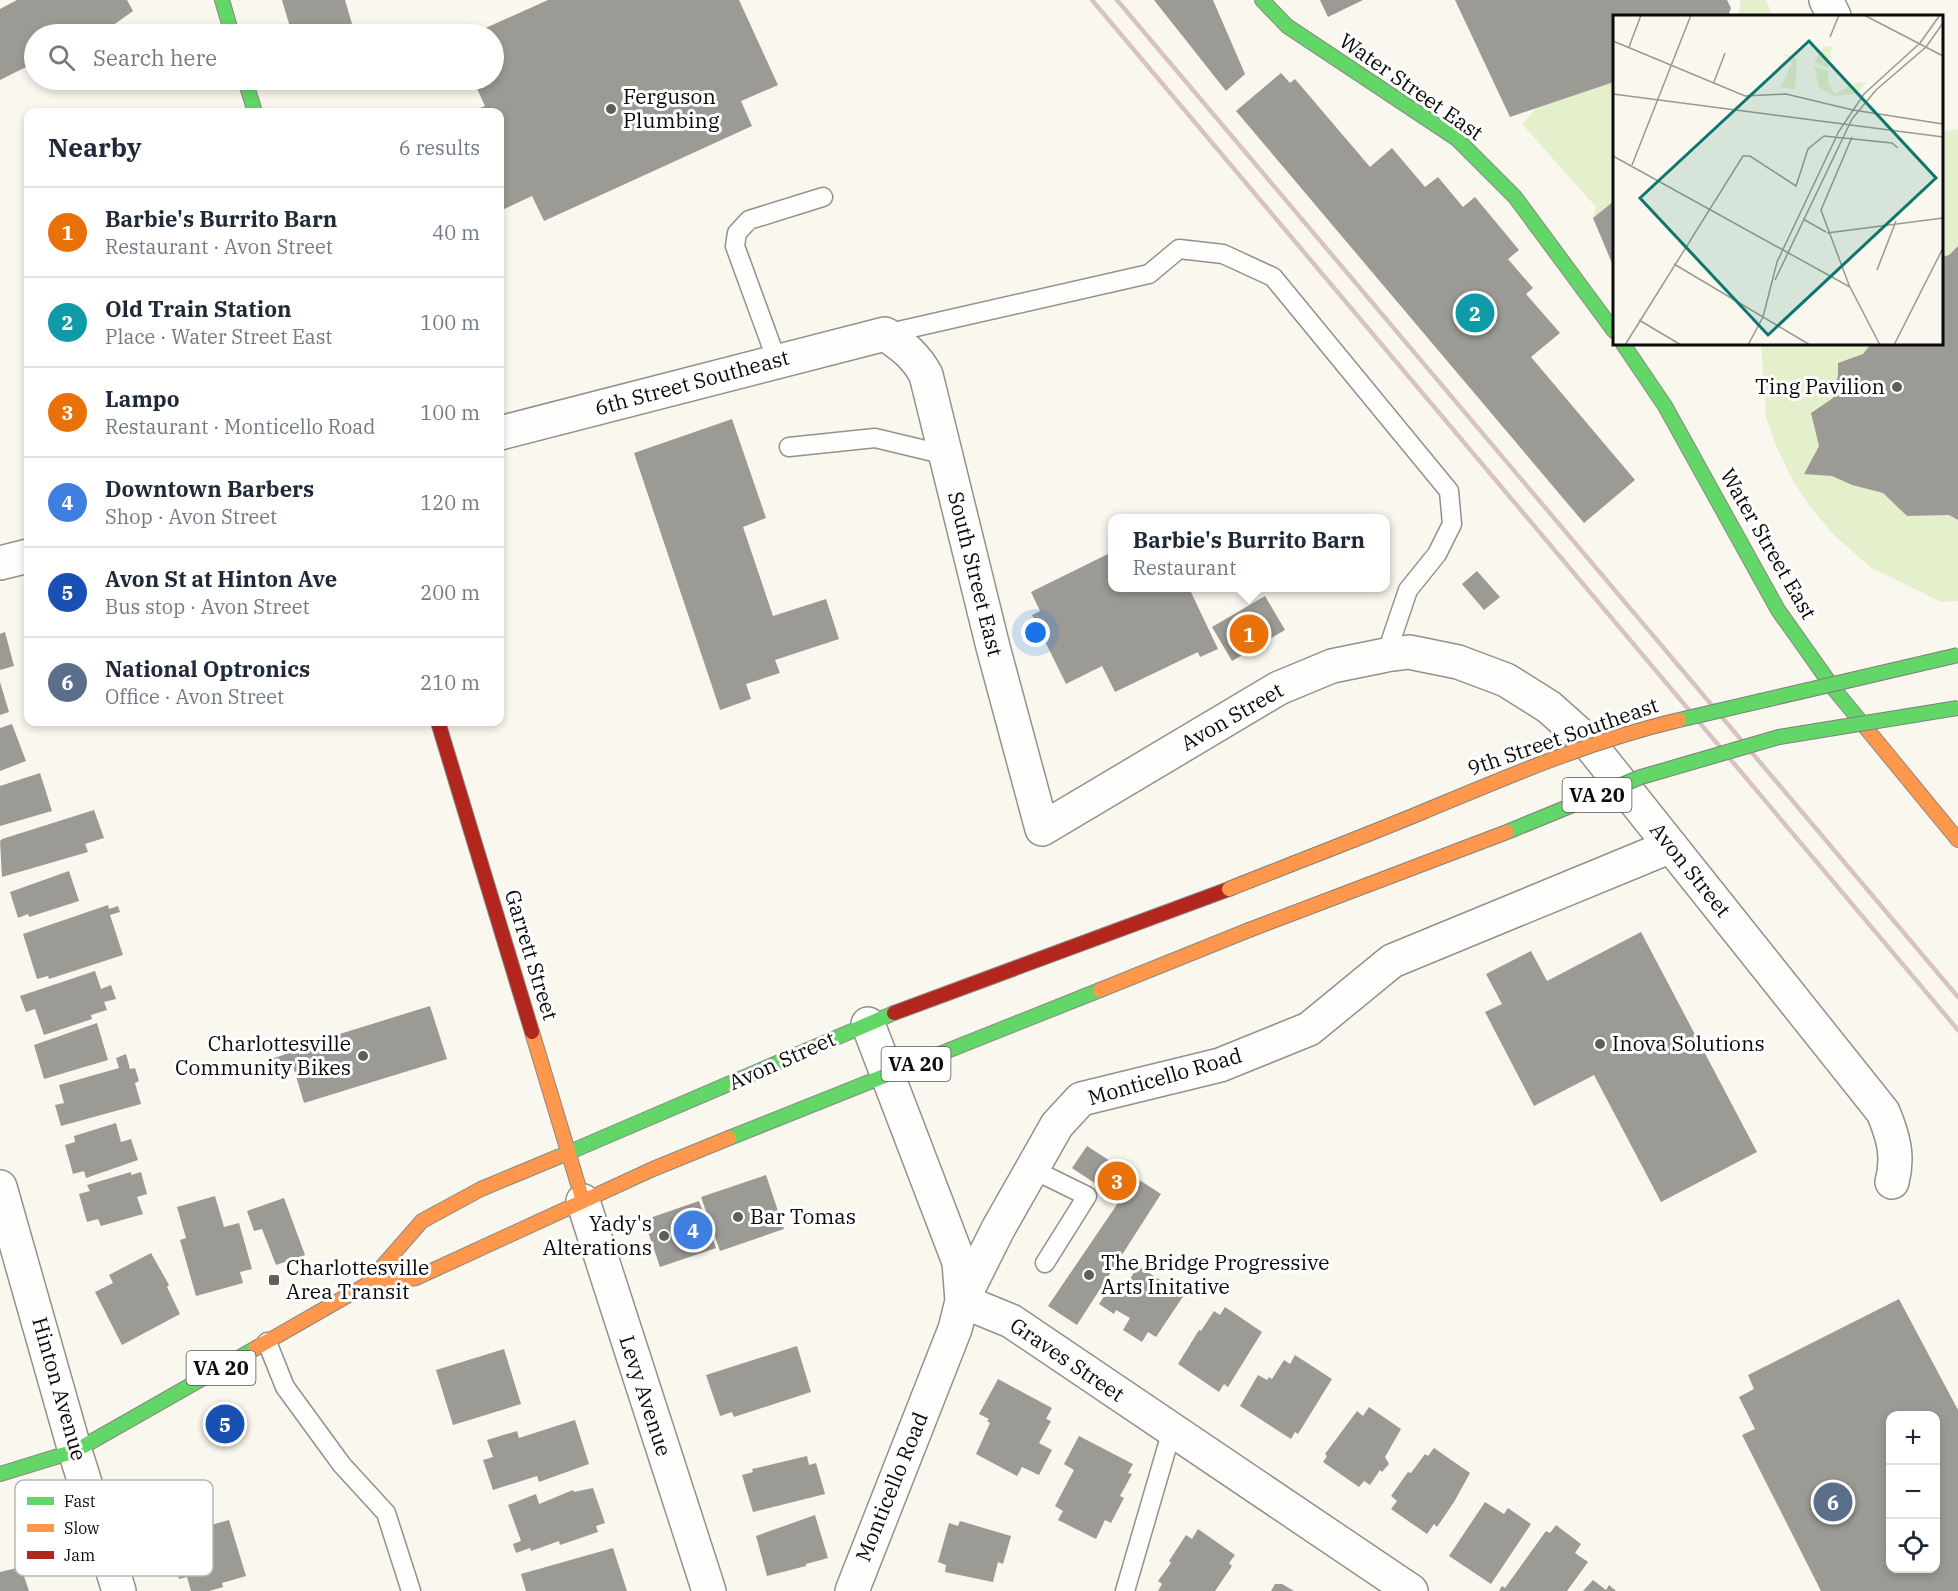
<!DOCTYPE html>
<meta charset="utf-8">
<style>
:root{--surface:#fff;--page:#f2f2f3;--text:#1f2937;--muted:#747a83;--line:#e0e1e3;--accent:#5f5e5a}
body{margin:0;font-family:"IBM Plex Serif",serif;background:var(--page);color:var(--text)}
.controls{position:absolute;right:18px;bottom:18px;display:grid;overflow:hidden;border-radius:12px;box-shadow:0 3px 9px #0003}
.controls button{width:54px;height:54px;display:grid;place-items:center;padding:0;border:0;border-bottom:2px solid var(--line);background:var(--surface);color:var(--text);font:30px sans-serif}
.you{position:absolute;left:1036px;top:633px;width:21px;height:21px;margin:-15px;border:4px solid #fff;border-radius:50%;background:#1a73e8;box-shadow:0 0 0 9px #1a73e833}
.badge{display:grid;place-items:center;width:39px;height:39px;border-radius:50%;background:var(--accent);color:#fff;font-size:20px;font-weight:700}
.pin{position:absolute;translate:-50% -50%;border:3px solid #fff;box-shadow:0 2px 6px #0006}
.popup{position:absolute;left:1108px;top:514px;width:282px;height:78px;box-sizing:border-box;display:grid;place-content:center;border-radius:12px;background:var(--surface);filter:drop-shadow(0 2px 4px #0005);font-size:20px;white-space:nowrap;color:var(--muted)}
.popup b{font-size:22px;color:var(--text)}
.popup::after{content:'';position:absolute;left:50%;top:100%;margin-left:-12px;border:12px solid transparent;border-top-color:var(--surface)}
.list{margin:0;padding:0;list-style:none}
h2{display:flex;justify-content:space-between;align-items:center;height:78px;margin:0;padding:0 24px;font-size:26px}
h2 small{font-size:20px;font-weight:400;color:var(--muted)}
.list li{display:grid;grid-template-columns:39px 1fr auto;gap:18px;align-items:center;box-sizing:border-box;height:90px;padding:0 24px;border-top:2px solid var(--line)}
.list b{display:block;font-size:22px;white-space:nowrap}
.list p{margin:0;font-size:20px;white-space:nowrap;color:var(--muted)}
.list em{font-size:20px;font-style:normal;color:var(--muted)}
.icon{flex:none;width:33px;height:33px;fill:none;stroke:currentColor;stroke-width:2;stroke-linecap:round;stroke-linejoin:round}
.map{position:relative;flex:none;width:1958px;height:1591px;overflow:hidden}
.search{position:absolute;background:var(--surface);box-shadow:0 3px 9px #0003;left:24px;top:24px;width:480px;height:66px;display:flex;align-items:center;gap:15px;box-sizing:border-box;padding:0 21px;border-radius:33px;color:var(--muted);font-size:22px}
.panel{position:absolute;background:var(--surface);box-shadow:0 3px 9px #0003;left:24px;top:108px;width:480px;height:618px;border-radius:12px}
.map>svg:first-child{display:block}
.green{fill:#e4f0cc}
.building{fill:#9c9a94;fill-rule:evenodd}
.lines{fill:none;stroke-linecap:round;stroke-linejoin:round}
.lane-casing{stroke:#93918d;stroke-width:21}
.street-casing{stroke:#93918d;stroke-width:36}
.fast-casing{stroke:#898884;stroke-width:16}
.slow-casing{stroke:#898884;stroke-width:16}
.jam-casing{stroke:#898884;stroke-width:16}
.lane{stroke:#fefefc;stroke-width:18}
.street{stroke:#fefefc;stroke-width:33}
.fast{stroke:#63d668;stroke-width:14}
.slow{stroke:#ff974d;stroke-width:14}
.jam{stroke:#b3261e;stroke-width:14}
.rail{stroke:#d7c3c4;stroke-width:4.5}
.fast-bridge-casing{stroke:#807f7a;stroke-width:16;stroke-linecap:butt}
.slow-bridge-casing{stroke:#807f7a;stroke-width:16;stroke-linecap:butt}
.fast-bridge{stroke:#63d668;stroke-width:14}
.slow-bridge{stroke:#ff974d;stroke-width:14}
.poi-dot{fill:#5f5e5a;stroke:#fff;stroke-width:2}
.labels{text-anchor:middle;stroke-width:6;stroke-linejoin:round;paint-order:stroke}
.shield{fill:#fff;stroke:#545454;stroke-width:1.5}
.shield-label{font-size:20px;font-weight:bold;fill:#0b0b0b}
.street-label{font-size:21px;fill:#0b0b0b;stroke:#fff}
.poi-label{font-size:21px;fill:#0b0b0b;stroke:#fff;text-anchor:start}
.inset-road{fill:none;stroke:#9a9993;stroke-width:1.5}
.view{fill:#0f766e;fill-opacity:0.15;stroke:#0f766e;stroke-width:3}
.inset-edge{fill:none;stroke:#0b0b0b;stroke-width:3}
.key{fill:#fff;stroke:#b6b6b6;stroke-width:1.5}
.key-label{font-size:16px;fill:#0b0b0b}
</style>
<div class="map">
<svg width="1958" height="1591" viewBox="0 0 1958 1591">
<rect width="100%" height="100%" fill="#faf7ee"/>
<path class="green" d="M1741,0H1766L1773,16H1738Z
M1614,82V201L1593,218L1596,207L1522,124L1536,108Z
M1958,129V246L1949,255L1942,257V132Z
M1761,344H1871L1863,354L1838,363V375L1833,398L1811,413L1819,446L1804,473L1832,476L1852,485L1883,493L1907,516L1949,515L1958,520V601L1941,602L1870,567L1834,535L1811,508L1793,481L1776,446L1766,417Z"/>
<path class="building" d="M17,0H127L133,11L112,26L109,24L89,34H34V63L0,80V9Z
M282,0H345L355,34H292Z
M548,0H739L778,85L741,101L752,126L544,221L532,196L500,211V112H470L485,106L473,80H494V34H472Z
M1154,0H1213L1245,74L1226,91Z
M1320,0H1363L1328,17Z
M1455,0H1727L1731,8L1728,16H1614V82L1510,117Z
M1281,73L1290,83L1295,79L1370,167L1392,148L1425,187L1438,177L1463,207L1475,197L1519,250L1508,259L1533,288L1526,294L1560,333L1531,357L1635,480L1584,523L1236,111Z
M1614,201V268L1593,218Z
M1958,246V520L1949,515L1907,516L1883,493L1852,485L1832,476L1804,474L1819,446L1811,413L1833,398L1838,375V363L1863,354L1871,344H1942V257L1949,255Z
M732,419L766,518L743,527L773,616L826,599L839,639L775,660L780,673L746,684L751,699L720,710L634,453Z
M1112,552V588H1189L1218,649L1200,657L1198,652L1115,692L1102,666L1066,684L1032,615L1040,611L1031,592Z
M1477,571L1500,597L1484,610L1462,584Z
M1265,596L1285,630L1232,661L1212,627Z
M5,632L14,666L0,670V634Z
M0,682L9,712L0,715Z
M12,724L26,761L0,771V728Z
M40,773L52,811L0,826V786Z
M94,810L104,838L85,844L88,852L2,877L0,841L2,839Z
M69,871L79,901L29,917L28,914L18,918L10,892Z
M108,905L109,909L118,906L120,912L110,915L123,955L49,979L48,976L37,979L23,934Z
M1641,932L1757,1152L1661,1202L1594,1075L1534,1106L1485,1012L1502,1004L1486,974L1531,951L1547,981Z
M95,971L101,989L111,985L116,999L104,1002L107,1010L91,1015L92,1019L44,1035L35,1009L26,1012L20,996Z
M430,1006L447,1059L304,1103L293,1066L272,1073L268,1060L289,1053L288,1050Z
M97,1023L108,1060L44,1079L34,1045Z
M126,1054L130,1069L135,1068L139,1081L135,1083L141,1104L61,1126L55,1105L64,1103L59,1085L119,1068L116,1058Z
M116,1123L121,1142L131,1139L138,1160L86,1178L84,1171L73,1174L65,1145L75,1142L74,1136Z
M1087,1146L1161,1194L1077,1325L1048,1306L1118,1203L1112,1199L1114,1196L1072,1168Z
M131,1172V1175L141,1172L147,1194L137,1197L143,1214L101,1226L98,1219L87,1222L79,1194L90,1191L87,1185Z
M766,1175L784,1229L720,1251L701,1197Z
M215,1196L224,1227L239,1223L252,1269L240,1272L243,1283L196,1296L180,1240L186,1238L177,1207Z
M284,1198L305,1255L276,1265L262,1229L254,1231L247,1211Z
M699,1201L716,1248L660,1267L644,1220Z
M151,1253L169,1285L167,1287L180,1314L122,1345L95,1292L113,1283L109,1275Z
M1138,1266L1184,1295L1156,1337L1148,1332L1142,1342L1123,1330L1130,1318L1116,1310L1114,1314L1099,1304L1112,1284L1123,1290Z
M1899,1299L1958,1410V1591H1821L1742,1435L1755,1429L1739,1397L1754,1389L1748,1375ZM1890,1416H1936V1568H1890Z
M1225,1307L1262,1332L1228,1387L1224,1384L1219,1392L1178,1364L1199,1330L1201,1331L1214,1311L1220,1315Z
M797,1346L811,1392L734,1417L732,1412L720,1416L706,1375Z
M504,1349L521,1404L453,1425L436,1370Z
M1295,1355L1332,1379L1298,1434L1295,1432L1291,1439L1240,1406L1258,1375L1267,1380L1269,1377L1272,1379L1284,1360L1290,1364Z
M998,1379L1052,1408L1046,1419L1051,1421L1039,1443L1052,1450L1039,1475L1022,1467L1017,1476L976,1454L990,1423L987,1421L989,1419L979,1414Z
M1369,1407L1401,1429L1385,1457L1389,1464L1382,1472L1380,1470L1370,1485L1364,1481L1359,1487L1323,1462L1327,1456L1325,1454L1357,1411L1363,1416Z
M575,1420L589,1464L539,1482L537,1476L493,1490L483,1460L493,1457L487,1440L517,1431L519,1438Z
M1079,1436L1133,1464L1128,1473L1132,1474L1120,1496L1124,1498L1111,1523L1105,1520L1096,1539L1058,1520L1063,1511L1055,1506L1074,1470L1064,1464Z
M1434,1448L1470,1473L1454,1502L1437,1527L1434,1524L1427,1534L1391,1509L1397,1501L1391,1496L1408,1472L1411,1473L1425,1454L1428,1456Z
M807,1456L809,1465L816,1463L825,1494L753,1512L742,1475L753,1472L752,1469Z
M195,1483L207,1526L229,1520L246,1576L222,1583L223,1587L209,1591H191L187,1577L179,1579L155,1494Z
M593,1488L605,1523L596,1526L598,1532L560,1545L559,1541L531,1551L530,1548L516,1553L513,1544L521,1541L508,1505L536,1494L539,1504L573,1490L574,1492Z
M1485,1502L1504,1514L1508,1508L1531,1524L1491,1584L1449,1556Z
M815,1515L828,1558L806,1564V1566L767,1576L756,1536Z
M960,1521L1011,1536L1003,1564L998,1562L993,1582L945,1572L946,1565L938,1562L949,1523L958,1526Z
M1556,1525L1581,1544L1575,1553L1588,1562L1567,1591H1499L1502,1586L1505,1588L1546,1531L1550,1533Z
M1198,1529L1235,1555L1229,1563L1232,1566L1215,1591H1158L1162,1584L1158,1581L1171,1563L1169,1561L1186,1535L1192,1539Z
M613,1548L627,1591H526L521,1574Z
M21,1567L29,1591H0V1572Z
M1593,1580L1606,1590L1609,1585L1616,1591H1583Z
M1275,1584H1282L1294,1591H1271Z"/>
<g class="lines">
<g class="lane-casing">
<path id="lane" d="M885,334L1149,274L1179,249L1223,254L1273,277L1449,491L1452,524L1437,554L1408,590L1386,655
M777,361L735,246L737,233L749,220L823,197
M789,447L875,438L946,455
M1032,1169L1087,1196L1045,1263
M267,1342L285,1387L342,1465L386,1513L411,1591
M1125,1591L1172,1430"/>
</g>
<g class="street-casing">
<path id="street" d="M1826,0L1834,16
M500,433L885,334C903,346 916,356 926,375L993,647L1042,829L1279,688L1332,666L1386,655L1409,652L1458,662L1506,680L1549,707L1587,741L1883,1112C1893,1136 1899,1156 1892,1182
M0,563L28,556
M868,1024L959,1262L962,1301
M0,1187L75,1451L119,1591
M583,1201L709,1591
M962,1301L1011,1321L1411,1591
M852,1591L955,1329L962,1301L998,1229L1057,1125L1081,1099L1220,1065L1309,1029L1392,961L1671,846"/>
</g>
<g class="fast-casing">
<path id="fast" d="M222,0L232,34
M1262,0L1287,26L1457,139L1515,197L1614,331
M245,80L255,112
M1623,344L1665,406L1778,610L1834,689L1866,728
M729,1138L1100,990
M558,1157L894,1013
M0,1474L75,1451L256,1348"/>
</g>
<g class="slow-casing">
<path id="slow" d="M1866,728L1958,840
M1100,990L1249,930
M532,1032L583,1201
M366,1285L416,1278L653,1169L729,1138
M256,1348L366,1285L422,1221L481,1189L558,1157"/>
</g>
<g class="jam-casing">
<path id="jam" d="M438,722L532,1032
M894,1013L1229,889"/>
</g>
<use href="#lane" class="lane"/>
<use href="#street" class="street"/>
<use href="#fast" class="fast"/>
<use href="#slow" class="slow"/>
<use href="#jam" class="jam"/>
<path class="rail" d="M1092,0L1958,1030
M1117,0L1958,997"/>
<g class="fast-bridge-casing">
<path id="fast-bridge" d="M1679,720L1958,655
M1507,832L1641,777L1779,737L1958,708"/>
</g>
<g class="slow-bridge-casing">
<path id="slow-bridge" d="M1229,889C1294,863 1360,838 1425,811C1509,776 1590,741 1679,720
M1249,930L1507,832"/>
</g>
<use href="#fast-bridge" class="fast-bridge"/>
<use href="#slow-bridge" class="slow-bridge"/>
</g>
<g class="poi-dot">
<circle cx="611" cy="109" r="6"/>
<circle cx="1897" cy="387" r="6"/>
<circle cx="1600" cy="1044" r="6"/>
<circle cx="363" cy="1056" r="6"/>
<circle cx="738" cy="1217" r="6"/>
<circle cx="664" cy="1236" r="6"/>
<circle cx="1089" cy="1275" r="6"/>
<rect x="268" y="1274" width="12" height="12" rx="3"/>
</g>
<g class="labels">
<g class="shield">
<rect x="1562.5" y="778" width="69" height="34" rx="4.5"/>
<rect x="881.5" y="1047" width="69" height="34" rx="4.5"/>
<rect x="186.5" y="1351" width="69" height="34" rx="4.5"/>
</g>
<g class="shield-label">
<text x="1597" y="802">VA 20</text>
<text x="916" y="1071">VA 20</text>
<text x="221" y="1375">VA 20</text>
</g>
<g class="street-label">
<text transform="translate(1411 87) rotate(35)" y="7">Water Street East</text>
<text transform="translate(692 383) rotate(-15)" y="7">6th Street Southeast</text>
<text transform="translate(1768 544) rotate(60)" y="7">Water Street East</text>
<text transform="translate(975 574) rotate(76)" y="7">South Street East</text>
<text transform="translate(1232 717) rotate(-30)" y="7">Avon Street</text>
<text transform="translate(1563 737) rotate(-19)" y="7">9th Street Southeast</text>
<text transform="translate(1690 870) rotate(51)" y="7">Avon Street</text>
<text transform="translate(531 955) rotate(73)" y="7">Garrett Street</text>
<text transform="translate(782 1061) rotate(-24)" y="7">Avon Street</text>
<text transform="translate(1165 1077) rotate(-16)" y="7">Monticello Road</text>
<text transform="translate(1067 1360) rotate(34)" y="7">Graves Street</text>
<text transform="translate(59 1389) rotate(74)" y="7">Hinton Avenue</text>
<text transform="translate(645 1396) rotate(72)" y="7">Levy Avenue</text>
<text transform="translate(892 1487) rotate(-68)" y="7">Monticello Road</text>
</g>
<g class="poi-label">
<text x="623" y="104">Ferguson<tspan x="623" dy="24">Plumbing</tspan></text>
<text x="1885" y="394" text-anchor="end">Ting Pavilion</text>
<text x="351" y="1051" text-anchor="end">Charlottesville<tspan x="351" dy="24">Community Bikes</tspan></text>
<text x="1612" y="1051">Inova Solutions</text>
<text x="750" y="1224">Bar Tomas</text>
<text x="652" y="1231" text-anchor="end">Yady's<tspan x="652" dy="24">Alterations</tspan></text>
<text x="1101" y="1270">The Bridge Progressive<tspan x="1101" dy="24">Arts Initative</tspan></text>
<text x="286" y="1275">Charlottesville<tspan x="286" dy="24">Area Transit</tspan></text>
</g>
</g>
<g transform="translate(1613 15)">
<rect width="330" height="330" fill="#faf7ee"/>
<path d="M211,31L219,32L215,53L201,47ZM170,38L184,44L182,74L168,72L179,48ZM201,51L215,56V67L221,79L244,67L253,68L243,79L220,81L206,72Z" fill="#e4f0cc"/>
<path class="inset-road" d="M251,0L330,41M217,22L226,0M0,26L132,81L173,79L240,95L330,109M16,32L28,0M101,67L112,38M0,79L330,122M239,122L208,195L236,270L267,330M0,141L237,272M19,150L78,0M190,204L213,217M214,218L330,203M61,249L197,330M264,255L283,206M162,265L239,104L263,75L313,32L330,8M26,305L68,330M12,330L130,141H137L183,171L195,134L211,121L279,128L285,133M135,330L150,302L164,247L226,116L251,79L307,28L327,0M281,330L330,233"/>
<path class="view" d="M196,26L323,163L155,320L27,183Z"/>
<rect width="330" height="330" class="inset-edge"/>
</g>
<rect x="15" y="1480" width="198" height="96" rx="9" class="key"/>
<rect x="27" y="1497" width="27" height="8" fill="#63d668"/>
<rect x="27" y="1524" width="27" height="8" fill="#ff974d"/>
<rect x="27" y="1551" width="27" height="8" fill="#b3261e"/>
<g class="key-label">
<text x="64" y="1507">Fast</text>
<text x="64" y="1534">Slow</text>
<text x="64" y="1561">Jam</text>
</g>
</svg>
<div class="controls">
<button>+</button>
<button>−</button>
<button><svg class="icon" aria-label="locate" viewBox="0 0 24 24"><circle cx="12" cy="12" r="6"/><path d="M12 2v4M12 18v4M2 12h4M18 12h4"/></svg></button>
</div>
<div class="you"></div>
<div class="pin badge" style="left:1249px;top:634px;background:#e8710a">1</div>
<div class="popup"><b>Barbie's Burrito Barn</b>Restaurant</div>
<div class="pin badge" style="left:1475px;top:313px;background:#0f9aa8">2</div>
<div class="pin badge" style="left:1117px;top:1181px;background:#e8710a">3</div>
<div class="pin badge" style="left:693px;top:1230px;background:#3f7fe0">4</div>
<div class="pin badge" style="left:225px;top:1424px;background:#1a4fb4">5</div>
<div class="pin badge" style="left:1833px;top:1502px;background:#5c6f8a">6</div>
<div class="search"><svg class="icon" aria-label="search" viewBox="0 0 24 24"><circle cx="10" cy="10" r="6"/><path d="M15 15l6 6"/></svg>Search here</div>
<section class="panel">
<h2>Nearby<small>6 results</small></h2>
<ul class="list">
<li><span class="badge" style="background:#e8710a">1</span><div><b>Barbie's Burrito Barn</b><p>Restaurant · Avon Street</p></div><em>40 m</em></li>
<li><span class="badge" style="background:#0f9aa8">2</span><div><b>Old Train Station</b><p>Place · Water Street East</p></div><em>100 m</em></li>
<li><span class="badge" style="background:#e8710a">3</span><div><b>Lampo</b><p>Restaurant · Monticello Road</p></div><em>100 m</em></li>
<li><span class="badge" style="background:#3f7fe0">4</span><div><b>Downtown Barbers</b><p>Shop · Avon Street</p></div><em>120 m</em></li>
<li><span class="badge" style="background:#1a4fb4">5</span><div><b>Avon St at Hinton Ave</b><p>Bus stop · Avon Street</p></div><em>200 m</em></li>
<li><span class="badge" style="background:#5c6f8a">6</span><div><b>National Optronics</b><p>Office · Avon Street</p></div><em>210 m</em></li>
</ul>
</section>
</div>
